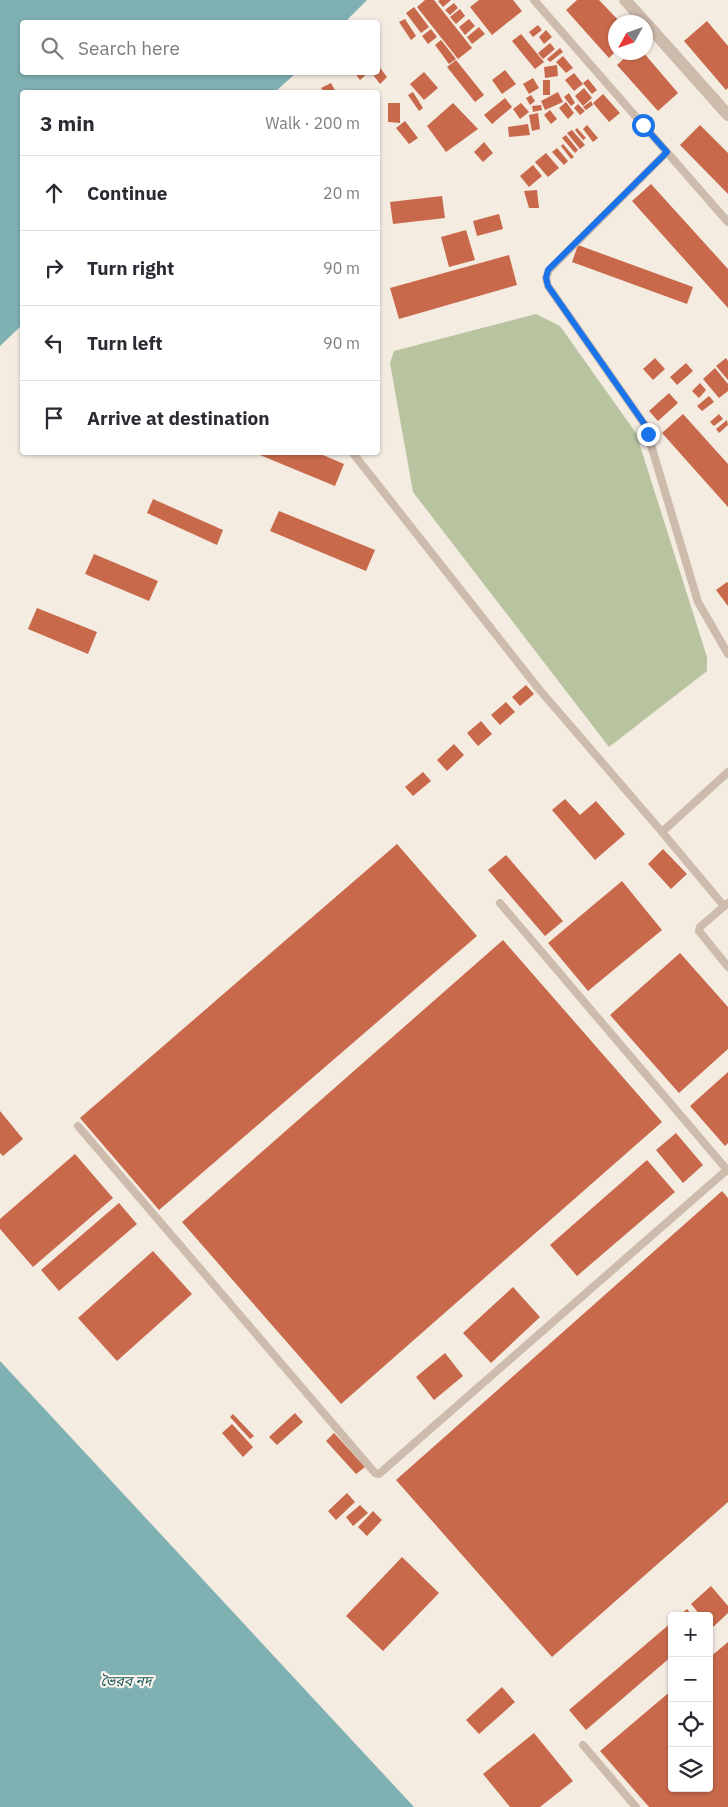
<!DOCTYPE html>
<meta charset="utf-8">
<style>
:root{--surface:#fff;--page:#f2f2f3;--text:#2b2b33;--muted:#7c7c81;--line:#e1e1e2}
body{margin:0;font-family:"IBM Plex Sans","Noto Sans Bengali",sans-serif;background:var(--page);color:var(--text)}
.controls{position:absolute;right:15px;bottom:15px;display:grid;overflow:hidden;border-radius:5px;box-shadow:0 1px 4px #0004}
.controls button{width:45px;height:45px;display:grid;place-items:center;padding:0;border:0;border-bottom:1px solid var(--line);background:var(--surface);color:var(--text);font:25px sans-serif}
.compass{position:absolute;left:608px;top:15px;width:45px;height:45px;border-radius:50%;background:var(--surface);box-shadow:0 1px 4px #0004;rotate:230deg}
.stop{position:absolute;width:15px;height:15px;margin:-11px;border:4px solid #1a73e8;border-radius:50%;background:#fff}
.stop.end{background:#1a73e8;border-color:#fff;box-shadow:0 1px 5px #0008}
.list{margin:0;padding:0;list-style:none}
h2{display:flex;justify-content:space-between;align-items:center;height:65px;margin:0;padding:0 20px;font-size:21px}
h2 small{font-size:16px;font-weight:400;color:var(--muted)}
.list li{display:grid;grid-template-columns:32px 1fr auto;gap:15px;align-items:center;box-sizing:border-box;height:75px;padding:0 20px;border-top:1px solid var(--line)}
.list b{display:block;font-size:19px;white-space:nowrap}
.list em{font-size:16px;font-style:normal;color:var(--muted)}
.icon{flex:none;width:28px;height:28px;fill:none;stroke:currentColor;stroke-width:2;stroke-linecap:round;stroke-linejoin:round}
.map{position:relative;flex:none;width:728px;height:1807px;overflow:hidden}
.search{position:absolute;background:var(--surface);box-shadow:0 1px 4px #0004;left:20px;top:20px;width:360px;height:55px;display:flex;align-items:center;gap:12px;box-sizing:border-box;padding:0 18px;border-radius:5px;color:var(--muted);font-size:19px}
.panel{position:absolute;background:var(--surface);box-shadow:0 1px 4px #0004;left:20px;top:90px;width:360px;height:365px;border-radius:5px}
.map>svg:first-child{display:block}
.green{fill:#b8c4a0}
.water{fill:#7fb0b2}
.building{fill:#c8694b}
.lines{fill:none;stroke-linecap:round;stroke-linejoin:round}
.lane{stroke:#cdbbac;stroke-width:8}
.street{stroke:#cdbbac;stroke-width:12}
.route{stroke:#1a73e8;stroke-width:6}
.labels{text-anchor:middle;stroke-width:4.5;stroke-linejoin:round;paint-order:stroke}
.water-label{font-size:14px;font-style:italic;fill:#1f5a5e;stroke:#fbf5ee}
</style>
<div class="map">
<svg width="728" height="1807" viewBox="0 0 728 1807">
<rect width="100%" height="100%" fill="#f4ebe1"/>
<path class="green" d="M536,314L560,326L636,433L707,657V671L609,747L413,492L390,363L394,351Z"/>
<path class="water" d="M0,0H367L345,22H22V72L296,73L275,92H22V325L0,346Z
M0,1361L414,1807H0Z"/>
<path class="building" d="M425,0H434L472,48L458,59L417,7Z
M440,0H451L443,7L438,1Z
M479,0H513L522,11L492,35L470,7Z
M577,0H599L620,22H616V51L609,58L566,10Z
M454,3L458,8L450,15L445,10Z
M414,7L429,27L421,33L406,13Z
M460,9L465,16L456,24L450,17Z
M405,19L416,36L411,40L399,22Z
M469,19L475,26L465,35L459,27Z
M707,21L728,46V88L726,90L684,41Z
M538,25L542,30L533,37L529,32Z
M479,27L485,34L472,44L467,37Z
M431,29L437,37L428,44L422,36Z
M546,30L552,37L544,44L539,37Z
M521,34L544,62L535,69L512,41Z
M441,40L456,59L449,64L435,45Z
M550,43L555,49L543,59L538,53Z
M560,48L563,52L550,62L547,59Z
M631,52H643L678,93L658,111L617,65Z
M563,56L573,68L566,73L556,62Z
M456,60L484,95L475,102L447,67Z
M378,65L387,77L380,84L371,72H378Z
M557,65L558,76L545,78L544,67Z
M505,70L516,84L502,94L492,80Z
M354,72H369L360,80Z
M424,72L438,88L424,100L410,84Z
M574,73L583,84L574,91L565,80Z
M533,78L539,88L529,94L523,84Z
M588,79L597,90L592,94L583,83Z
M543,80H550V95H543Z
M331,83L336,92H324L321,88Z
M584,88L592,98L583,106L575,96Z
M413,92L423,108L419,111L408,95Z
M558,92L563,102L545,110L541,101Z
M569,93L575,103L571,106L564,97Z
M603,94L620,113L609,122L593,103Z
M531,95L535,101L530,105L526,98Z
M505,98L512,107L492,124L484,115Z
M591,101L593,105L586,110L583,107Z
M566,102L574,113L568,119L559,108Z
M388,103H400V123L388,122Z
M453,103L478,129L446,152L427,126Z
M521,103L529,112L520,119L513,109Z
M578,104L585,111L580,115L574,108Z
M541,105L542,110L533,112L532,106Z
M550,110L557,119L551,124L544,115Z
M538,113L540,129L532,131L529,115Z
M405,121L418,138L409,144L396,128Z
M528,124L530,135L509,137L508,127Z
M587,125L598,138L593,142L583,129Z
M700,125L728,153V194L680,145Z
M577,128L586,138L583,140L575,130Z
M572,130L585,145L580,149L567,133Z
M566,135L578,150L575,153L562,138Z
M484,142L493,153L483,162L474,152Z
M563,144L574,157L571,159L561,146Z
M557,148L568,161L564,165L552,152Z
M546,153L559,168L548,177L535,162Z
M533,165L542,176L529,187L520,176Z
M651,184L728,269V308L632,201Z
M537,190L539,208H529L524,191Z
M442,196L445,218L393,224L390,202Z
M499,214L503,229L477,236L473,221Z
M466,230L475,260L449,267L441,237Z
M578,245L693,287L687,304L572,262Z
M509,255L517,285L399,319L390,288Z
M655,358L665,369L653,380L643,369Z
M726,358L728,361V380L716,366Z
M686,363L693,371L677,385L670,377Z
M715,368L728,384V391L719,398L703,379Z
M700,383L706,390L699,398L692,391Z
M669,393L678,403L658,421L649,411Z
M709,396L714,402L702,411L697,406Z
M683,414L728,464V507L662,433Z
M719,414L723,419L714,426L710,422Z
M727,420L728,425L719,433L716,429Z
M316,452L344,464L335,486L255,453Z
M153,499L223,530L217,545L147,513Z
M279,511L375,550L366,571L270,531Z
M94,554L158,581L149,601L85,574Z
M727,582L728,583V606L716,590Z
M37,608L97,632L88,654L28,629Z
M526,685L534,694L520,706L512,697Z
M506,702L515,712L500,725L491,715Z
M481,721L492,734L478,746L467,733Z
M454,744L464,755L447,771L437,760Z
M423,772L431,781L413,796L405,787Z
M565,799L580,815L596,801L625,834L595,860L552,810Z
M397,844L477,936L159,1210L80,1118Z
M663,849L687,874L671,889L648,864Z
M506,855L563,921L545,936L488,870Z
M622,881L662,930L588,991L548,943Z
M503,940L662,1122L341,1404L182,1222Z
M680,953L728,1007V1049L679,1093L610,1015Z
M728,1072V1143L725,1146L690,1106Z
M0,1111L23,1139L3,1156L0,1153Z
M676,1133L703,1165L683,1183L656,1150Z
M75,1154L113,1198L33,1267L0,1229V1219Z
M647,1160L675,1192L577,1276L550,1245Z
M722,1191L728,1198V1502L552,1657L396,1480Z
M119,1203L137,1224L59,1291L41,1270Z
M153,1251L192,1294L117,1361L78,1318Z
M513,1287L540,1317L491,1363L463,1333Z
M445,1353L463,1376L434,1400L416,1377Z
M295,1413L303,1422L277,1445L269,1437Z
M233,1414L254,1436L250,1439L230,1417Z
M232,1424L253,1447L243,1457L222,1433Z
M334,1433L365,1467L356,1474L326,1441Z
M347,1493L355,1502L336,1520L328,1511Z
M360,1505L368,1513L353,1526L346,1517Z
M373,1511L382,1520L367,1536L358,1527Z
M402,1557L439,1593L383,1651L346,1616Z
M711,1586L728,1606V1613L712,1628L709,1625V1616H701L691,1604Z
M687,1609L693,1616H679Z
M672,1622V1656L586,1730L569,1710Z
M728,1642V1807H649L600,1751L672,1690V1788H709V1658Z
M502,1687L515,1702L479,1734L466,1720Z
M534,1733L573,1781L540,1807H510L483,1774Z"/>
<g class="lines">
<path class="lane" d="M534,0L728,222
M667,152L549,270L546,278L548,286L645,425L698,602L728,654
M352,452L538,688L662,832
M500,903L728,1171
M728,903L700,927L699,931L728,967
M724,906L662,832L728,772
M78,1126L375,1473L379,1474L728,1169
M583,1745L636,1807"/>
<path class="street" d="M625,0L645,22
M646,23L728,115"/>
</g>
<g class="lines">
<path class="route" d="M643,125L667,152L548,270L546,278L548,286L645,425L648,434"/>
</g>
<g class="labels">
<g class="water-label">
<text x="126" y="1686">ভৈরব নদ</text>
</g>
</g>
</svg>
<div class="controls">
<button>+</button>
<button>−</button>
<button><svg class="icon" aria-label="locate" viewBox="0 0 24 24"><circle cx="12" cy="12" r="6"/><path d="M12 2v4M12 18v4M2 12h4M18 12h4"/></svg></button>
<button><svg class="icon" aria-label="layers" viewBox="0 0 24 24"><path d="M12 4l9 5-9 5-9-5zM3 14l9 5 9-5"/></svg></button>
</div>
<svg class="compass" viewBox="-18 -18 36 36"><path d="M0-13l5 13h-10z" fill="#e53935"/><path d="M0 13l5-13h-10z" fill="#7c7c81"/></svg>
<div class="stop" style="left:643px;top:125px"></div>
<div class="stop end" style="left:648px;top:434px"></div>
<div class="search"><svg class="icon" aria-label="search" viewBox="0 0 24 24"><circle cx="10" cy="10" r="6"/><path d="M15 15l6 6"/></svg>Search here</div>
<section class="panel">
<h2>3 min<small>Walk · 200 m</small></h2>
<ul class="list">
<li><svg class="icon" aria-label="ahead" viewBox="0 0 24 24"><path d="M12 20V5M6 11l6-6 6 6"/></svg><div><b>Continue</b></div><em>20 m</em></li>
<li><svg class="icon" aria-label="right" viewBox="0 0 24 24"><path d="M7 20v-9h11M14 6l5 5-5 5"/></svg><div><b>Turn right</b></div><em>90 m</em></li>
<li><svg class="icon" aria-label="left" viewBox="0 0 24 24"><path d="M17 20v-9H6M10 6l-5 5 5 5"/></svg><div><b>Turn left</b></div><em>90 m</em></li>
<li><svg class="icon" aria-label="arrive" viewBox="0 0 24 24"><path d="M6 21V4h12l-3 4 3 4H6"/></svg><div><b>Arrive at destination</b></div></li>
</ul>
</section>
</div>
